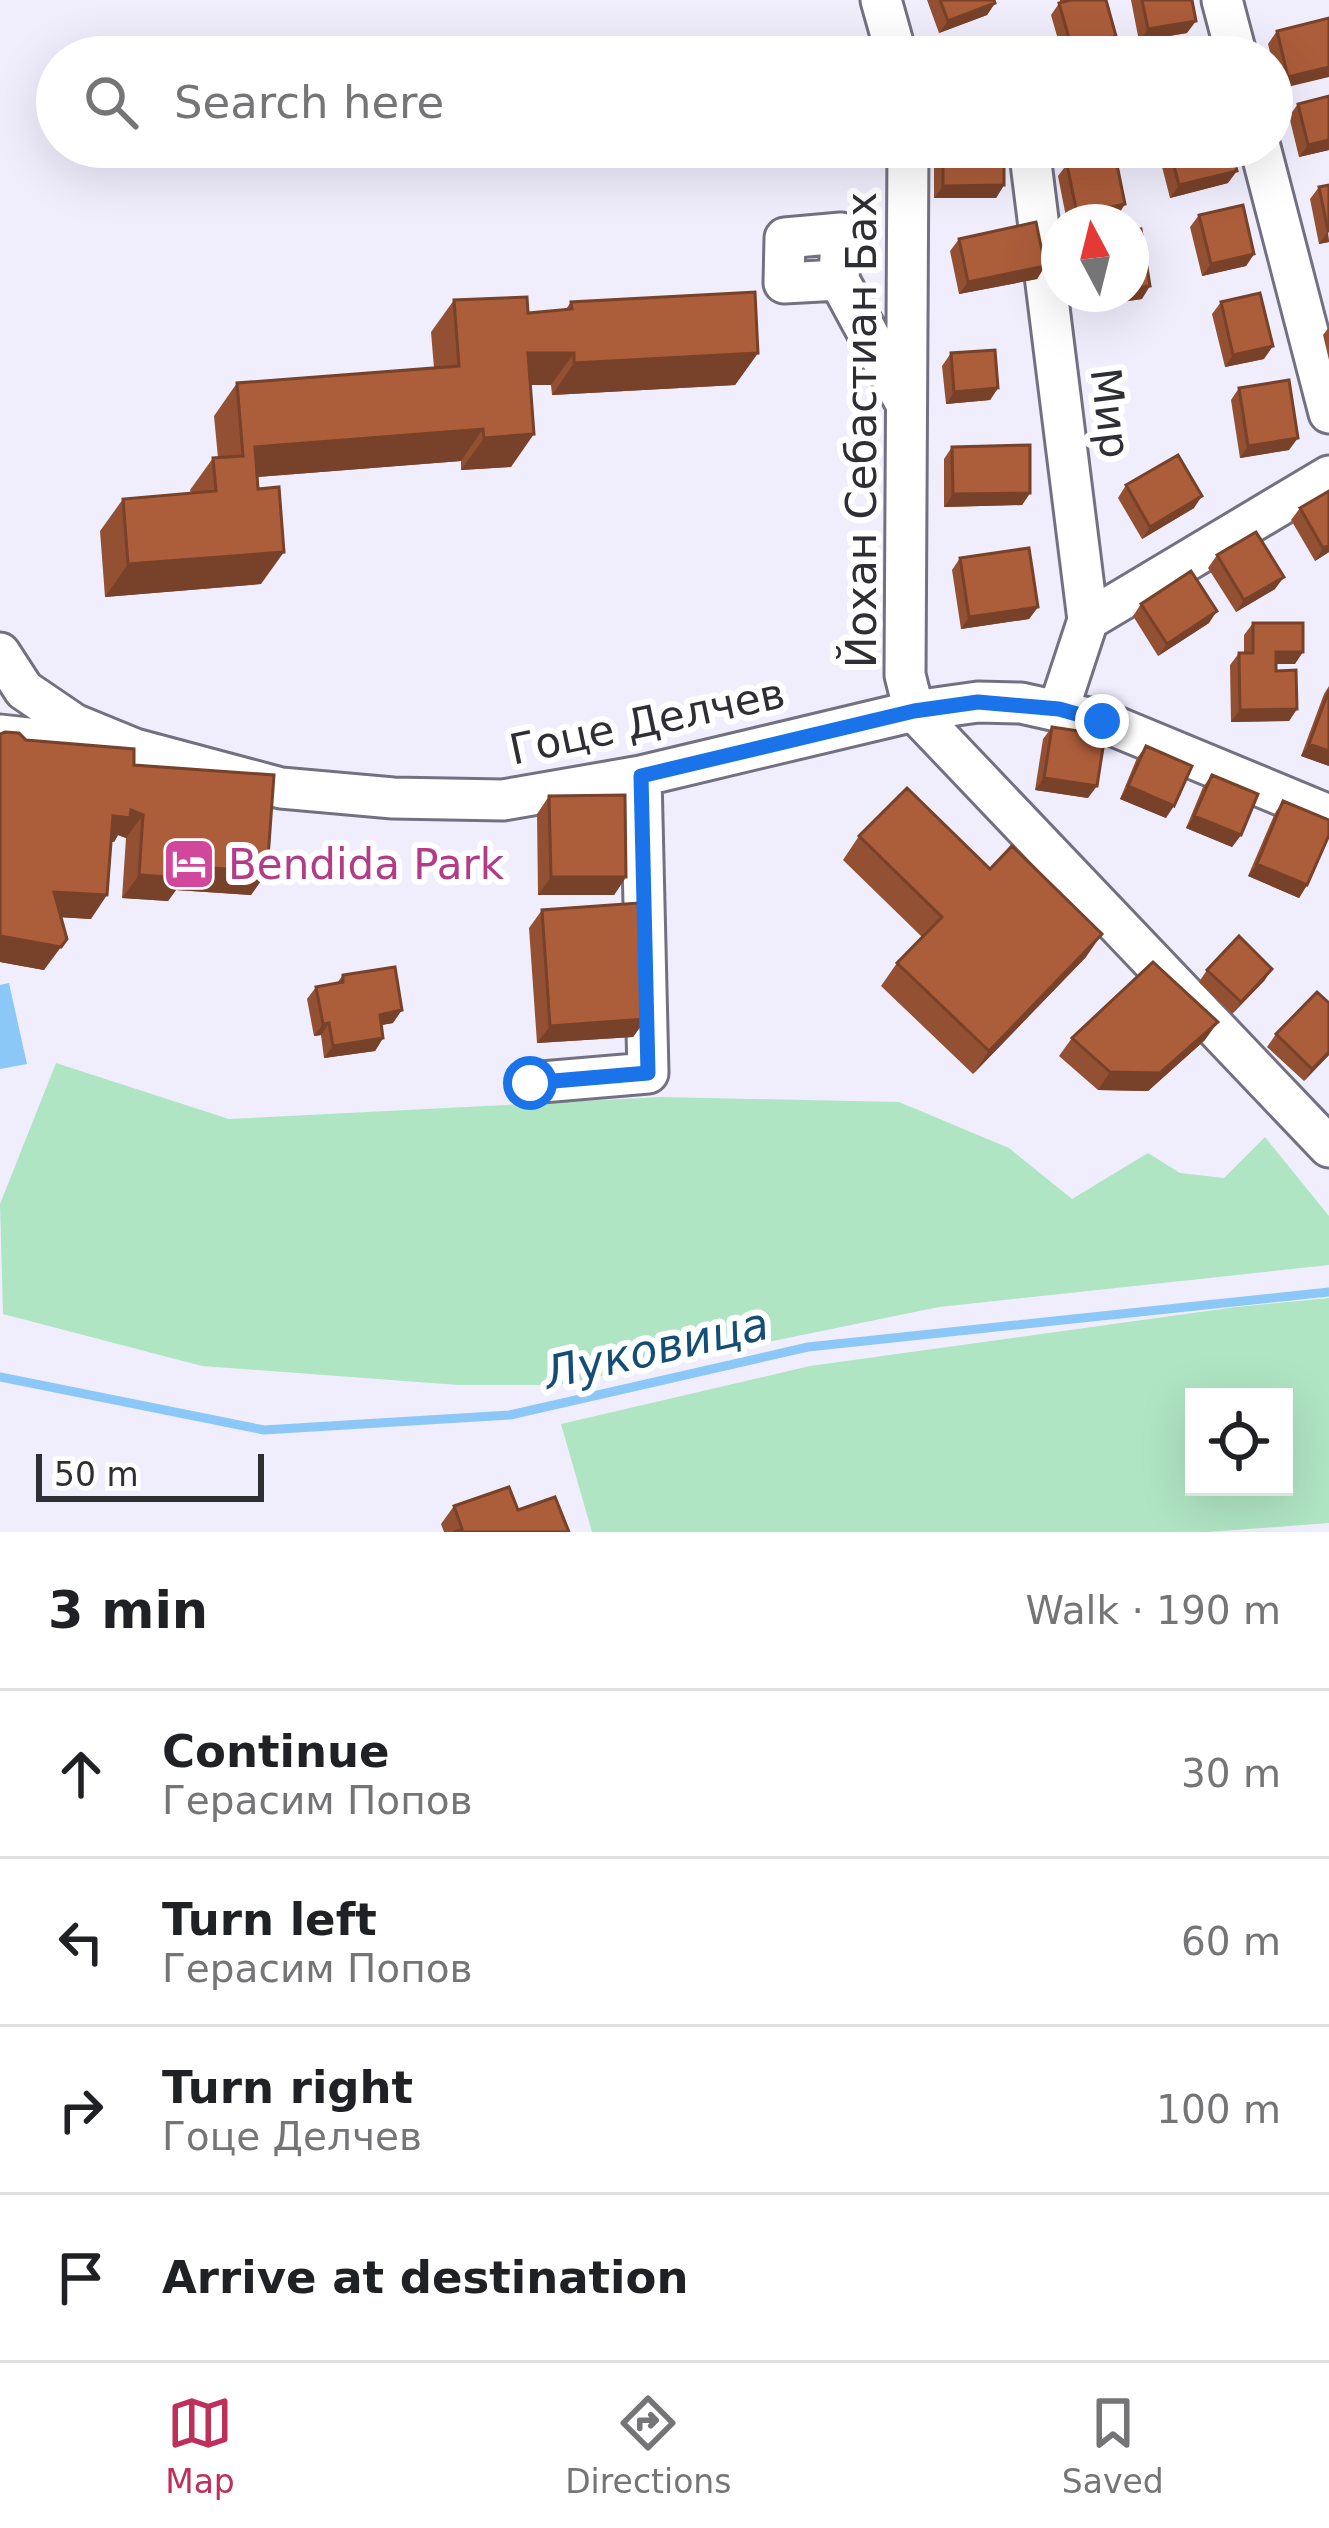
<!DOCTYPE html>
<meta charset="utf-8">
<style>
:root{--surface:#fff;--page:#f2f2f2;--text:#202124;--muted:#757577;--line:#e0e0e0;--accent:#be2f59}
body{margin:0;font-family:"DejaVu Sans",sans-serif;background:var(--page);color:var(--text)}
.controls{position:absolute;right:36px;bottom:36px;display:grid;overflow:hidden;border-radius:0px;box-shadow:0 12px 48px #0002}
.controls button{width:108px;height:108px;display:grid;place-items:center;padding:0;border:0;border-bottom:3px solid var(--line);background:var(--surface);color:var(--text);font:60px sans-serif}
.compass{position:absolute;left:1041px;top:204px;width:108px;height:108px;border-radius:50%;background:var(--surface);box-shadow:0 12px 48px #0002;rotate:353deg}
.scale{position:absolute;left:36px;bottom:30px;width:228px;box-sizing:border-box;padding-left:12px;border:6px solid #2e2e35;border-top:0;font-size:33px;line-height:42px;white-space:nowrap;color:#2e2e35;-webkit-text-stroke:9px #fff;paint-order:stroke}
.stop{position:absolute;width:36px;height:36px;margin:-27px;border:9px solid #1a73e8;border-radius:50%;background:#fff}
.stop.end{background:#1a73e8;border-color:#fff;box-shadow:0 3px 12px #0008}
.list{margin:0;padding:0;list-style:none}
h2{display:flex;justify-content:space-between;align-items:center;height:156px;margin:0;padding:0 48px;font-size:51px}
h2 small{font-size:39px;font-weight:400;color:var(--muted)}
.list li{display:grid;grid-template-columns:78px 1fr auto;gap:36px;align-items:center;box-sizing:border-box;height:168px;padding:0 48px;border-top:3px solid var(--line)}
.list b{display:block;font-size:45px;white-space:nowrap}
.list p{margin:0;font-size:39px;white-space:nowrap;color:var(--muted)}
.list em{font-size:39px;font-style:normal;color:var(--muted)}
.icon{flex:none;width:66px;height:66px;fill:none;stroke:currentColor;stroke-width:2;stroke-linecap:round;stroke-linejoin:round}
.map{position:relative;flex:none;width:1329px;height:1532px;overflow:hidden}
.search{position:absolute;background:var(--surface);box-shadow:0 12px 48px #0002;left:36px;right:36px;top:36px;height:132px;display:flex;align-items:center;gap:30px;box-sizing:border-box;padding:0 42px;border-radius:66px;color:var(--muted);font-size:45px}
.sheet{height:828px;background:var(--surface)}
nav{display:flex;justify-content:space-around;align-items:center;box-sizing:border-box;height:168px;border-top:3px solid var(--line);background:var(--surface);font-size:33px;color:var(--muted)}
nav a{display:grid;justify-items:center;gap:6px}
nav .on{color:var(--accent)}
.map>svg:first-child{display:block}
.green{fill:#afe5c3;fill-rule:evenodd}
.water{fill:#8bc7f7}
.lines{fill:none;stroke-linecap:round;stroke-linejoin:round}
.stream{stroke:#8bc7f7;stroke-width:9}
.minor-casing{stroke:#737181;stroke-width:45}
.minor{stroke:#fff;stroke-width:39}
.wall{fill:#945032}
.shaded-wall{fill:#784129}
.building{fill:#ac5d3a;stroke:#784129;stroke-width:3}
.route{stroke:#1a73e8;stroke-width:15}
.labels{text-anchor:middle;stroke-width:12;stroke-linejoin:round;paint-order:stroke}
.street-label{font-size:42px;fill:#2e2e35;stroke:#fff}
.hotel-label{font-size:42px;fill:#b23c85;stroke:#fff;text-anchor:start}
.water-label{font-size:45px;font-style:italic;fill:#154e75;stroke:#fff}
</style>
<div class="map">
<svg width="1329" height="1532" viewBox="0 0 1329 1532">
<rect width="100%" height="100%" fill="#f0eefd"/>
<path class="green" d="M56,1063L229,1119L661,1097L899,1102L1009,1148L1072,1199L1148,1153L1180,1173L1224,1178L1265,1137L1329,1216V1265L939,1307L557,1385H458L202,1366L3,1314L0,1204Z
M1329,1298V1523L1208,1532H592L561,1424L810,1366L1236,1307ZM1194,1397H1284V1487H1194Z"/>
<path class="water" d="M9,983L27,1064L0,1069V985Z"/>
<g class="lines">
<path class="stream" d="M0,1377L264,1430L510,1415L808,1347L1329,1292"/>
<g class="minor-casing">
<path id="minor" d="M881,0L897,57
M1222,0L1237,57
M908,147L905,675L914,711L1329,1147
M1029,147L1088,620L1059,708
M1260,147L1329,413
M839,280L841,233L785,238L784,283L839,280L905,402
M1088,620L1329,476
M0,653L24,690L74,724L135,749L281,788L393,798L503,800L641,776L914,711L978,702L1021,703L1102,721L1329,815
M0,735L102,746
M530,1083L648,1073L641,776"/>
</g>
<use href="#minor" class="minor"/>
</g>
<path class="wall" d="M927,0H994L995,3L987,15L939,33Z
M1060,0H1106L1107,48L1077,57H1063L1051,15L1060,2Z
M1131,0H1192L1187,33L1139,41Z
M1329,18L1279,89L1268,44L1277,31Z
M958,43L1012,57H950Z
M1298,104L1329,150L1299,157L1289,116Z
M934,147H1004V185L996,198H934Z
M1161,147H1231L1228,183L1170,198L1158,151Z
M1067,164L1117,217L1090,222H1067L1058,176Z
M1319,187L1329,242L1319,244L1310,199Z
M1199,215L1254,254L1246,266L1202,276L1190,227Z
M959,239L1045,266L1037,279L959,294L950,251Z
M1077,294H1131L1142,299L1080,308Z
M454,300L528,313L566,309L571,302L758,353L735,385L552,395L551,385H531L511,467L461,470V461L257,477L261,584L105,597L100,531L123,499L191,493L190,490L213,458H218L214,416L237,383L434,368L431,332Z
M1221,302L1264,359L1225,367L1212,314Z
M1329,327V360L1323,335Z
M951,353L998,388L990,400L946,404L942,366Z
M1239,388L1289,450L1240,458L1231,400Z
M952,447L1030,493L1022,505L944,507V459Z
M1126,485L1194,508L1142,539L1118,498Z
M1329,491V552L1315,561L1291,520L1300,508Z
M1217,555L1275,589L1236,612L1208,568Z
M960,558L1038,607L1029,619L961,629L952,570Z
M1141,604L1209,623L1158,656L1133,616Z
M1253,623L1295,664H1276V671L1297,709L1289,721L1231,722L1230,665L1239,653H1244V635Z
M1329,686V766L1301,756L1324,694Z
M1052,727L1088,798L1035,790L1043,739Z
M0,734L134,765L267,872L251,895L176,890L168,901L122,898L126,838L118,835L114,842L111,841L91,919L61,917L44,970L0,962Z
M1146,746L1166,818L1120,799L1137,758Z
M1212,775L1241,835L1232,847L1186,828L1203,787Z
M549,796L626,877L614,895H538L537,814Z
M1283,801L1307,885L1299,898L1248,876L1275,813Z
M859,836L990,869L1086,957L973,1074L881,986L897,963L922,937L843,860Z
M542,910L646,1019L633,1037L537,1043L529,928Z
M1272,969L1264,981L1232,1014L1199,982L1207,970Z
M343,975L393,1023L381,1025L383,1038L375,1051L324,1058L321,1035L314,1036L307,999L316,987L337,983Z
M1276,1034L1329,1055L1304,1081L1267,1047Z
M1072,1038L1205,1040L1148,1091L1098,1090L1059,1056Z
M454,1506L518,1510L569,1532H444L441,1524Z"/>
<path class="shaded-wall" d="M995,3L987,15L939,33L948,21Z
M1196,21L1187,33L1139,41L1148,29Z
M1116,36L1107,48L1077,57H1066L1072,49Z
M1329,67V77L1279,89L1288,77Z
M1329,140V150L1299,157L1308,145Z
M1237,171L1228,183L1170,198L1179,185Z
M1004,185L996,198H934L943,186Z
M1125,204L1117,217L1090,222H1072L1077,214Z
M1328,231L1329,242L1319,244Z
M1254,254L1246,266L1202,276L1211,264Z
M1045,266L1037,279L959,294L968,282Z
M1150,286L1142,299L1080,308L1088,296L1131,294V289Z
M1273,346L1264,359L1225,367L1233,355Z
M528,353H574L551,385H505Z
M758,353L735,385L552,395L574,363Z
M998,388L990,400L946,404L954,392Z
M483,429L461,461L232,479L255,447Z
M534,434L511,467L461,470L484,438Z
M1298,438L1289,450L1240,458L1248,446Z
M1030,493L1022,505L944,507L953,494Z
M1202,496L1194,508L1142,539L1150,527Z
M1329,545V552L1315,561L1323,548Z
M284,552L261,584L105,597L128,564Z
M1284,577L1275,589L1236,612L1244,600Z
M1038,607L1029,619L961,629L969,617Z
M1217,611L1209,623L1158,656L1167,644Z
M1276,652H1303L1295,664H1268Z
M1297,709L1289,721L1231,722L1240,710Z
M1309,744L1329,751V766L1301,756Z
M1044,778L1097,786L1088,798L1035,790Z
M1128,786L1174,806L1166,818L1120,799Z
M131,810L143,815L126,838L118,835L114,842L96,840L113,816Z
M1194,816L1241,835L1232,847L1186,828Z
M1257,864L1307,885L1299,898L1248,876Z
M185,866L267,872L251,895L176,890L168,901L122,898L139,875Z
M551,877H626L614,895H538Z
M54,892L107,895L91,919L38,916Z
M1102,934L1086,957L973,1074L989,1051Z
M0,936L67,939L44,970L0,962Z
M1272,969L1264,981L1232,1014L1241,1002Z
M402,1010L393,1023L371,1027L380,1015Z
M646,1019L633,1037L537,1043L550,1026Z
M1218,1022L1205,1040L1148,1091L1098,1090L1110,1072Z
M329,1023L321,1035L314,1036L323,1024Z
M383,1038L375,1051L324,1058L333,1046Z
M1329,1052V1055L1304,1081L1312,1069Z"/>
<path class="building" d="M940,0H994L995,3L948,21Z
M1070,0H1106L1116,36L1072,49L1059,3Z
M1142,0H1192L1196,21L1148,29Z
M1329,18V67L1288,77L1277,31Z
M1012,42V57H959L958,43Z
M1209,46L1212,57H1157Z
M1329,96V140L1308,145L1298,104Z
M943,147H1004V185L943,186Z
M1169,147H1231L1237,171L1179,185Z
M1115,155L1125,204L1077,214L1067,164Z
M1329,185V231H1328L1319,187Z
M1243,205L1254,254L1211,264L1199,215Z
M1036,222L1045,266L968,282L959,239Z
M1141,229L1150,286L1131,289V230Z
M755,292L758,353L574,363V353H528L534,434L484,438L483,429L255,447L258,489L279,487L284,552L128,564L123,499L216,491L213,458L243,456L237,383L459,366L454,300L527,297L528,313L572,309L571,302Z
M1260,293L1273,346L1233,355L1221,302Z
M995,350L998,388L954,392L951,353Z
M1289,380L1298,438L1248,446L1239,388Z
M1030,445V493L953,494L952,447Z
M1178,455L1202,496L1150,527L1126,485Z
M1329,491V545L1323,548L1300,508Z
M1256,532L1284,577L1244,600L1217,555Z
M1029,548L1038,607L969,617L960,558Z
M1191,571L1217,611L1167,644L1141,604Z
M1253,623H1303V652H1276V671L1296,670L1297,709L1240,710L1239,653H1253Z
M1329,690V751L1309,744Z
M1052,727L1105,735L1097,786L1044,778Z
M5,732L19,733L26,740L134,749V765L274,775L267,872L185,866L184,878L139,875L143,815L131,810L130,818L113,816L107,895L54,892L67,939L61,947L0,936V734Z
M1146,746L1192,766L1174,806L1128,786Z
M1212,775L1258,794L1241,835L1194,816Z
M907,788L990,869L1012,846L1102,934L989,1051L897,963L942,917L859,836Z
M625,795L626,877H551L549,796Z
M1283,801L1329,820V835L1307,885L1257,864Z
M638,903L646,1019L550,1026L542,910Z
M1239,936L1272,969L1241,1002L1207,970Z
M1153,962L1218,1022L1160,1073L1110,1072L1072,1038Z
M395,967L402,1010L380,1015L383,1038L333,1046L329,1023L323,1024L316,987L343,982V975Z
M1317,992L1329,1003V1052L1312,1069L1276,1034Z
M509,1487L518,1510L555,1497L569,1532H454L462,1529L454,1506Z"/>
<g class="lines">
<path class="route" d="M530,1083L648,1073L641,776L914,711L978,702L1059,709L1102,721"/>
</g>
<defs>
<g id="hotel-square" transform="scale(2.7)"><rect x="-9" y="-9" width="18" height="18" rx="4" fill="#d1479c" stroke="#fff"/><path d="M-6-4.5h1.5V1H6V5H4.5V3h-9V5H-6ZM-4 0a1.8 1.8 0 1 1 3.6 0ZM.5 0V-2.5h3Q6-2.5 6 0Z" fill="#fff"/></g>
</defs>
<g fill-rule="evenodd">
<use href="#hotel-square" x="189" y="864"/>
</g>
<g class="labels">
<g class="street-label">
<text transform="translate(1111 413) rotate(83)" y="15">Мир</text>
<text transform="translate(861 430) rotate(-90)" y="15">Йохан Себастиан Бах</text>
<text transform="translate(647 721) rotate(-12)" y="15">Гоце Делчев</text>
</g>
<g class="hotel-label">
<text x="228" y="879">Bendida Park</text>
</g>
<g class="water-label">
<text transform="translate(656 1348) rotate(-13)" y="16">Луковица</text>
</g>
</g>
</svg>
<div class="controls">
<button><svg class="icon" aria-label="locate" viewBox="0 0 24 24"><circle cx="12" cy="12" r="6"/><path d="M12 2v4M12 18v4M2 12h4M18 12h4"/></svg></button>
</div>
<svg class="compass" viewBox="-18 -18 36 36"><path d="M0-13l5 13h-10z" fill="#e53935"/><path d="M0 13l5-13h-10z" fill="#757577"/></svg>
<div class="scale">50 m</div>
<div class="stop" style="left:530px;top:1083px"></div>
<div class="stop end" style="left:1102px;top:721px"></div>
<div class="search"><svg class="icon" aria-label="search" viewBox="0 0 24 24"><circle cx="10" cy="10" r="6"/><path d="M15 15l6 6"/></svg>Search here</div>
</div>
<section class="sheet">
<h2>3 min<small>Walk · 190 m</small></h2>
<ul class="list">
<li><svg class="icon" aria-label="ahead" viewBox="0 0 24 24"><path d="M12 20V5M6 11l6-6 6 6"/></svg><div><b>Continue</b><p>Герасим Попов</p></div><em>30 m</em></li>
<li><svg class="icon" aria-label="left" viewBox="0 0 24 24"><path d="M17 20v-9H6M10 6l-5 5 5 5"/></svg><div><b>Turn left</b><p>Герасим Попов</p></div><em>60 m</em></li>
<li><svg class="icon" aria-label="right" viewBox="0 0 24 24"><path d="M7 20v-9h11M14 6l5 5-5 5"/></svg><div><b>Turn right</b><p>Гоце Делчев</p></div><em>100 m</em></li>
<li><svg class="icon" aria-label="arrive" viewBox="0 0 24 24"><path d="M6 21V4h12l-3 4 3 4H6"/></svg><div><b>Arrive at destination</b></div></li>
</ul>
</section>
<nav>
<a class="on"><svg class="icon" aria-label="map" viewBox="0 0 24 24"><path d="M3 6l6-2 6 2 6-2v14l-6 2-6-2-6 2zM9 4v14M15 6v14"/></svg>Map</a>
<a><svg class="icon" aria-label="directions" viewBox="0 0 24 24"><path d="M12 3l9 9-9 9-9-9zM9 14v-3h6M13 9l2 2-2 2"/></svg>Directions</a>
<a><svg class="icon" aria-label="saved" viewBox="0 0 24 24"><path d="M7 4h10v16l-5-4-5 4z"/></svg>Saved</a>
</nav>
